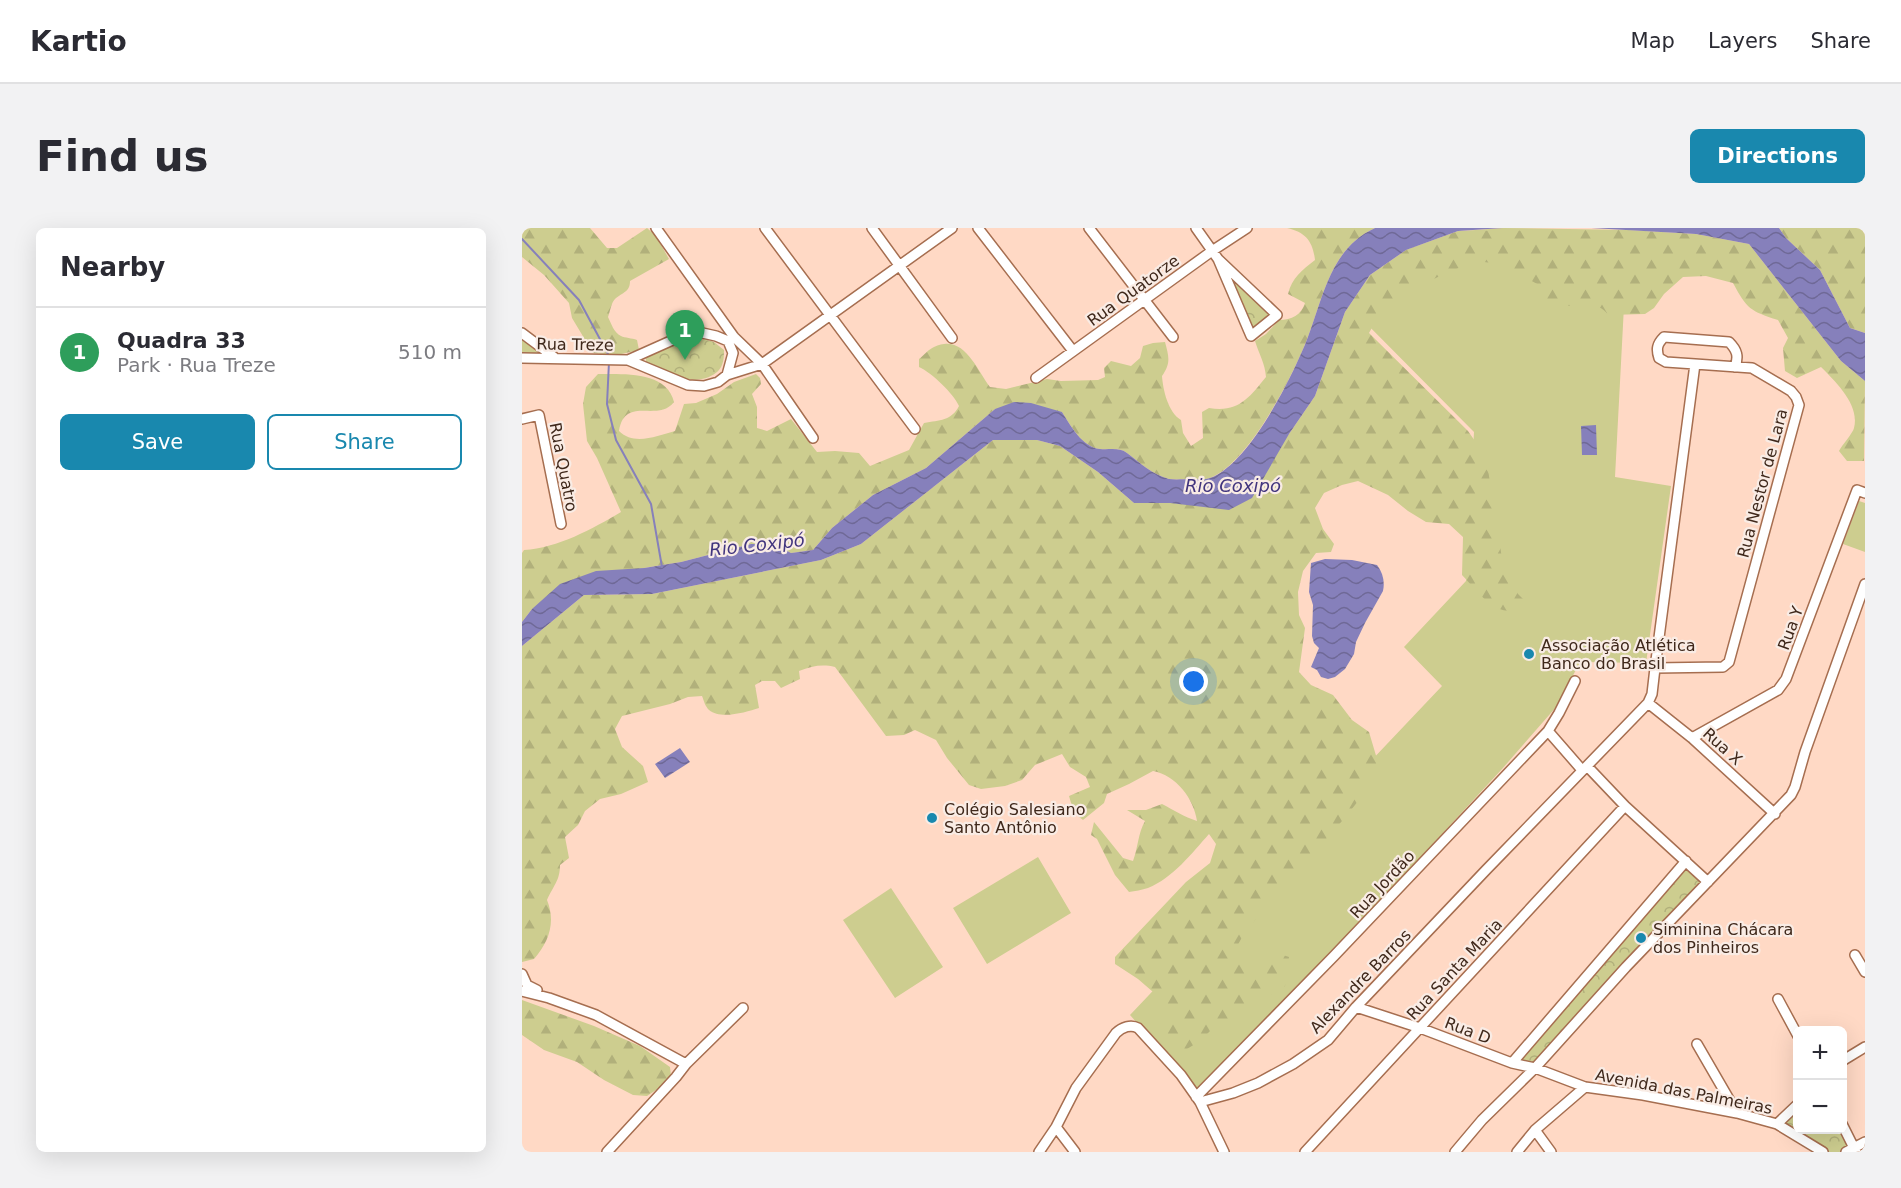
<!DOCTYPE html>
<meta charset="utf-8">
<style>
:root{--surface:#fff;--page:#f2f2f3;--text:#2b2b33;--muted:#7c7c81;--line:#e1e1e2;--accent:#1988ae}
body{margin:0;font-family:"DejaVu Sans",sans-serif;background:var(--page);color:var(--text)}
.controls{position:absolute;right:18px;bottom:18px;display:grid;overflow:hidden;border-radius:9px;box-shadow:0 6px 24px #0002}
.controls button{width:54px;height:54px;display:grid;place-items:center;padding:0;border:0;border-bottom:2px solid var(--line);background:var(--surface);color:var(--text);font:30px sans-serif}
.you{position:absolute;left:672px;top:454px;width:21px;height:21px;margin:-15px;border:4px solid #fff;border-radius:50%;background:#1a73e8;box-shadow:0 0 0 9px #1a73e833}
.badge{display:grid;place-items:center;width:39px;height:39px;border-radius:50%;background:var(--accent);color:#fff;font-size:20px;font-weight:700}
.pin{position:absolute;translate:-50% -50px;filter:drop-shadow(0 2px 3px #0008)}
.pin::after{content:'';position:absolute;top:32px;width:21px;height:18px;background:inherit;clip-path:polygon(0 0,100% 0,50% 100%)}
.list{margin:0;padding:0;list-style:none}
h2{display:flex;justify-content:space-between;align-items:center;height:78px;margin:0;padding:0 24px;font-size:26px}
h2 small{font-size:20px;font-weight:400;color:var(--muted)}
.list li{display:grid;grid-template-columns:39px 1fr auto;gap:18px;align-items:center;box-sizing:border-box;height:90px;padding:0 24px;border-top:2px solid var(--line)}
.list b{display:block;font-size:22px;white-space:nowrap}
.list p{margin:0;font-size:20px;white-space:nowrap;color:var(--muted)}
.list em{font-size:20px;font-style:normal;color:var(--muted)}
.actions{display:flex;gap:12px;padding:18px 24px}
.actions a{flex:1;padding:14px 0;border:2px solid var(--accent);border-radius:9px;text-align:center;font-size:21px;color:var(--accent)}
.actions .main{background:var(--accent);color:#fff}
.map{position:relative;flex:none;width:1343px;height:924px;overflow:hidden;border-radius:9px}
header{display:flex;align-items:center;gap:36px;box-sizing:border-box;height:84px;padding:0 30px;background:var(--surface);border-bottom:2px solid var(--line)}
header strong{font-size:28px}
nav{display:flex;gap:33px;margin-inline-start:auto;font-size:21px}
.intro{display:flex;align-items:center;justify-content:space-between;box-sizing:border-box;height:144px;padding:0 36px}
h1{margin:0;font-size:42px}
.button{padding:15px 27px;border-radius:9px;background:var(--accent);color:#fff;font-size:21px;font-weight:700}
main{display:flex;gap:36px;padding:0 36px}
aside{flex:1;background:var(--surface);border-radius:9px;box-shadow:0 6px 24px #0002}
.map>svg:first-child{display:block}
.grass{fill:#cdcd8f}
.forest{fill:url(#forest-firs)}
.park{fill:url(#park-crowns)}
.water{fill:url(#water-waves)}
.lines{fill:none;stroke-linecap:round;stroke-linejoin:round}
.stream{stroke:#8680bb;stroke-width:2}
.minor-casing{stroke:#a66e50;stroke-width:12}
.minor{stroke:#fff;stroke-width:9}
.poi-dot{fill:#1988ae;stroke:#f9ece5;stroke-width:2}
.labels{text-anchor:middle;stroke-width:4.5;stroke-linejoin:round;paint-order:stroke}
.street-label{font-size:16px;fill:#3f281b;stroke:#f9ece5}
.poi-label{font-size:16px;fill:#3f281b;stroke:#f9ece5;text-anchor:start}
.water-label{font-size:18px;font-style:italic;fill:#42357e;stroke:#f9ece5}
</style>
<header>
<strong>Kartio</strong>
<nav><a>Map</a><a>Layers</a><a>Share</a></nav>
</header>
<div class="intro"><h1>Find us</h1><a class="button">Directions</a></div>
<main>
<aside>
<h2>Nearby<small></small></h2>
<ul class="list">
<li><span class="badge" style="background:#2e9e5b">1</span><div><b>Quadra 33</b><p>Park · Rua Treze</p></div><em>510 m</em></li>
</ul>
<div class="actions"><a class="main">Save</a><a>Share</a></div>
</aside>
<div class="map">
<svg width="1343" height="924" viewBox="0 0 1343 924">
<defs>
<pattern id="forest-firs" width="22" height="20" patternUnits="userSpaceOnUse" patternTransform="scale(1.5)"><rect width="22" height="20" fill="#cdcd8f"/><path d="M5 1l3.5 6h-7zM16 11l3.5 6h-7z" fill="#b1b07b"/></pattern>
<pattern id="park-crowns" width="20" height="18" patternUnits="userSpaceOnUse" patternTransform="scale(1.5)"><rect width="20" height="18" fill="#cdcd8f"/><path d="M2 6a3 3 0 1 1 6 0M12 15a3 3 0 1 1 6 0" fill="none" stroke="#b1b07b"/></pattern>
<pattern id="water-waves" width="16" height="10" patternUnits="userSpaceOnUse" patternTransform="scale(1.5)"><rect width="16" height="10" fill="#8680bb"/><path d="M0 5q4-4 8 0t8 0" fill="none" stroke="#6f6997"/></pattern>
</defs>
<rect width="100%" height="100%" fill="#ffd9c5"/>
<path class="grass" d="M981,0L1106,2L1093,249L1149,258L1124,435L1058,434L1035,478L980,541L785,752L675,863L608,787L920,458L882,419L944,353L952,204L827,78L884,22L940,3Z
M0,109L19,123L21,127L0,128Z
M1337,273L1343,275V324L1321,316Z
M516,629L549,685L465,736L431,680Z
M369,660L421,739L373,770L321,692Z"/>
<path class="forest" d="M0,0H68L85,20H95L125,0L134,8L147,31L108,53C108,64 101,64 93,71C89,75 88,84 86,89C89,95 92,105 99,108C103,110 110,110 115,112L117,122L95,127L71,125L50,90L47,75L22,47L0,29Z
M765,0H853C807,21 801,72 784,114C769,151 726,236 688,250C683,252 676,251 670,251C663,251 654,252 647,251C631,247 617,234 605,225C597,219 588,222 578,221C560,219 549,198 540,184L473,181L404,240L351,267L310,300L291,322L269,325L252,316H229L159,334L122,340L10,381L0,394V325L2,322C36,320 70,301 99,284L75,230L65,213L61,176L64,159L76,146C101,146 145,143 152,174C136,195 103,167 97,203C112,218 135,208 153,203L162,176L174,175L195,166L212,154L234,146L238,150L239,156L230,166L235,179V200L245,203L269,191L295,224L313,223L337,225L348,238L387,222L402,195C418,192 429,193 437,178C431,165 410,145 397,139V131C402,127 407,121 412,119C442,105 454,141 468,159L484,161L525,151L539,153L576,152L583,149L582,140L589,133L609,138L618,130L621,118L631,115L643,114C647,129 649,135 640,148C641,162 646,184 659,192L661,205L669,218L681,210L680,184L687,180C716,185 727,170 744,149C743,135 737,126 733,113L744,106L757,92C770,92 779,87 783,75L766,66C770,50 780,42 793,32C791,14 784,4 765,0Z
M1257,0H1343V105L1328,100L1298,42L1264,10Z
M1106,2L1174,6L1227,16L1319,133L1343,153L1342,233H1325L1317,223C1320,217 1331,205 1332,200C1338,177 1314,154 1299,139L1275,150L1263,143L1261,120L1266,110L1256,92C1228,83 1225,81 1211,55L1184,48L1161,49L1142,66L1132,80L1123,86L1086,87C1078,74 1063,79 1049,78C1041,78 1032,74 1024,71L1019,58L1006,51L989,50C983,43 973,34 962,34C935,35 875,68 857,90C853,94 850,100 847,105L946,203L964,229L982,343L996,366L1008,378C976,394 961,369 940,347L941,309L927,296L904,294L886,283L866,267L836,253L820,257L802,265L793,280L801,301L812,316L809,324L794,325L781,343L776,364L777,387L783,400L777,444L789,457L811,467L830,492L847,504L858,541C829,590 785,629 749,673C735,690 720,705 712,725C729,736 737,736 755,725L767,729L763,758L710,792L691,800L678,813L660,824L646,817L640,807L642,790L638,770L616,751L593,736V729L664,654L688,635L694,616L687,606C670,625 651,650 626,660C620,662 613,663 607,664L593,647L575,611L569,607L572,594L601,630L611,633C616,620 616,605 623,593L605,582H624L640,576C652,582 662,589 675,593C672,571 654,547 631,543L607,556L585,566L582,575L561,592L552,585L547,568L568,559L564,549L548,539L540,526L513,537L500,552L483,558L459,561L447,557L425,530L414,512L393,502L382,507L364,508L313,439C300,436 290,438 277,443L278,451L259,460L253,453H240L233,457L237,480C224,484 199,492 187,482C183,478 182,473 180,468L166,469L148,476L100,488L93,501L100,519L121,538L126,554L99,566L78,571L63,583L56,597L43,609L47,630L38,637C38,653 31,658 25,672C34,694 27,714 12,731L0,734V418L62,367L130,366L299,332L339,316L471,212H515L538,218L576,244L612,275H648L767,206L793,168L823,84L848,47L884,22L936,3Z
M0,772L72,798L118,818L148,839L149,848L140,858L125,868L111,867L82,852L55,834L22,822L0,807Z"/>
<path class="park" d="M700,38L753,87L729,105Z
M178,110L192,114L202,122C202,136 200,143 187,149C165,158 144,143 124,134V129L163,112Z
M1163,640L1181,654L1012,837L996,834Z
M1275,883L1276,902H1318L1328,920L1319,924H1307L1278,904L1261,897Z"/>
<path class="water" d="M853,0H981L936,3L884,22L848,47L823,84L793,168L767,206L730,270L707,282L648,275H612L576,244L538,218L515,212H471L339,316L299,332L130,366L62,367L0,418V394L10,381L38,356L74,343L122,340L159,334L229,316H252L269,325L291,322L310,300L351,267L404,240L473,181L492,174L509,175L540,184C549,198 560,219 578,221C588,222 597,219 605,225C617,234 631,247 647,251C654,252 663,251 670,251C676,251 683,252 688,250C727,236 769,151 784,114C801,72 807,21 853,0Z
M1069,0H1257L1264,10L1298,42L1328,100L1343,105V153L1319,133L1227,16L1174,6Z
M1074,197L1075,227H1060L1059,198Z
M803,331L830,332L855,337C861,345 863,354 861,363L843,395L834,414L832,426L823,441L813,449L806,451L799,449L795,442L789,439L797,420L792,415L790,408L791,377L787,364L789,335Z
M158,520L168,534L143,550L133,536Z"/>
<g class="lines">
<path class="stream" d="M0,11L57,72L87,128
M87,134L85,176L94,212L129,276L140,339"/>
<g class="minor-casing">
<path id="minor" d="M134,0L212,109L240,136L291,210
M243,0L393,201
M350,0L430,110
M456,0L551,123
M567,0L651,109
M674,0L696,31L729,108L755,87L696,31
M0,105L32,129
M0,130L106,132L162,107L176,104L194,108L206,113
M106,132L166,157L182,158L196,154L205,147L240,136L430,0
M1173,136L1144,134L1137,130C1134,121 1135,116 1142,109L1207,114C1215,122 1217,128 1213,139
M205,147L211,125L206,113
M514,150L690,23L725,0
M0,191L17,187L39,296
M1126,475L1170,510L1253,586
M1026,503L1060,542
M1170,510L1256,462L1264,451L1335,262L1343,265
M1065,538L1103,578L1186,654
M1333,727L1343,744
M0,746L5,757L15,762
M0,763L27,770L74,787L164,836L154,849L85,924
M1256,771L1276,808
M834,779L898,800L990,835L1013,840L1063,859L1121,867L1215,885L1255,896L1301,924
M1175,816L1215,885
M1320,833L1343,819
M990,835L1164,633
M164,836L221,780
M674,869L812,728L1026,503L1037,485L1053,453
M678,874L702,924
M1255,896L1276,876
M1320,896L1334,924
M534,899L553,924
M1013,902L1029,924
M517,924L534,899L554,860L594,805C600,799 609,796 616,800L659,847L678,874L711,865L736,855L771,836L806,812L834,779L964,642L1126,475L1130,466L1133,440L1173,136L1230,140L1269,163L1274,169L1277,177L1207,434L1201,439L1133,440
M783,924L1103,578
M933,924L960,892L1013,840L1104,739L1269,567L1273,559L1283,524L1343,356
M995,924L1013,902L1063,859
M1324,924L1343,914"/>
</g>
<use href="#minor" class="minor"/>
</g>
<g class="poi-dot">
<circle cx="1007" cy="426" r="6"/>
<circle cx="410" cy="590" r="6"/>
<circle cx="1119" cy="710" r="6"/>
</g>
<g class="labels">
<g class="street-label">
<text transform="translate(611 62) rotate(-36)" y="6">Rua Quatorze</text>
<text transform="translate(53 116) rotate(1)" y="6">Rua Treze</text>
<text transform="translate(42 239) rotate(79)" y="6">Rua Quatro</text>
<text transform="translate(1240 255) rotate(-75)" y="6">Rua Nestor de Lara</text>
<text transform="translate(1268 400) rotate(-70)" y="6">Rua Y</text>
<text transform="translate(1201 518) rotate(42)" y="6">Rua X</text>
<text transform="translate(860 656) rotate(-47)" y="6">Rua Jordão</text>
<text transform="translate(932 741) rotate(-47)" y="6">Rua Santa Maria</text>
<text transform="translate(838 753) rotate(-46)" y="6">Alexandre Barros</text>
<text transform="translate(946 802) rotate(21)" y="6">Rua D</text>
<text transform="translate(1162 863) rotate(11)" y="6">Avenida das Palmeiras</text>
</g>
<g class="poi-label">
<text x="1019" y="423">Associação Atlética<tspan x="1019" dy="18">Banco do Brasil</tspan></text>
<text x="422" y="587">Colégio Salesiano<tspan x="422" dy="18">Santo Antônio</tspan></text>
<text x="1131" y="707">Siminina Chácara<tspan x="1131" dy="18">dos Pinheiros</tspan></text>
</g>
<g class="water-label">
<text x="711" y="264">Rio Coxipó</text>
<text transform="translate(235 317) rotate(-6)" y="6">Rio Coxipó</text>
</g>
</g>
</svg>
<div class="controls">
<button>+</button>
<button>−</button>
</div>
<div class="you"></div>
<div class="pin badge" style="left:163px;top:132px;background:#2e9e5b">1</div>
</div>
</main>
